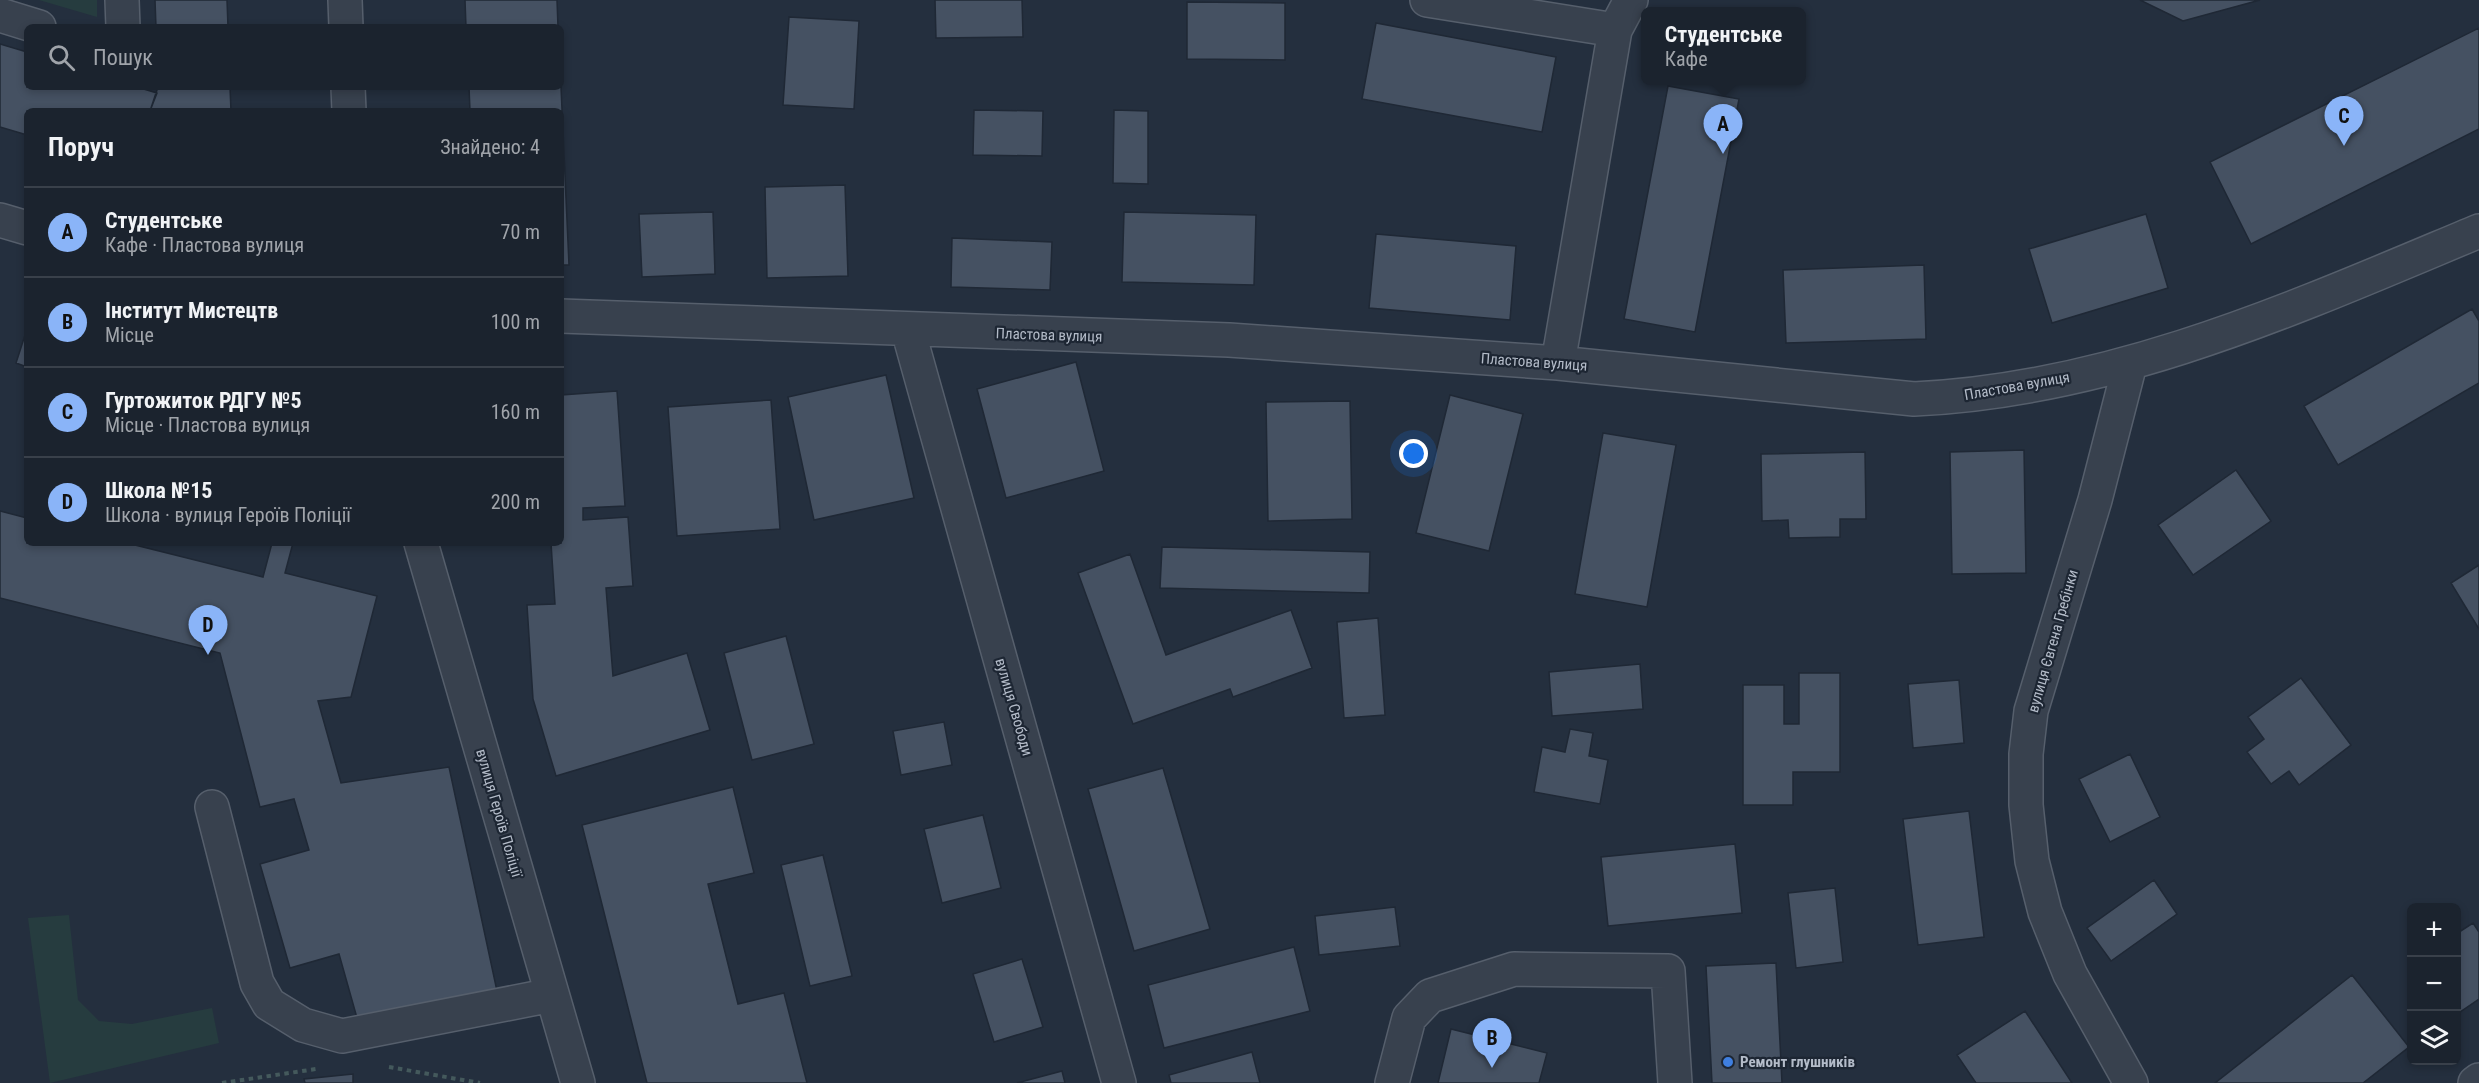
<!DOCTYPE html>
<html lang="uk">
<meta charset="utf-8">
<style>
:root{--surface:#1b232e;--page:#282f3a;--text:#f1f3f6;--muted:#a0a4aa;--line:#39404a;--accent:#8ab4f8}
body{margin:0;font-family:"Roboto Condensed",sans-serif;background:var(--page);color:var(--text)}
.controls{position:absolute;right:18px;bottom:18px;display:grid;overflow:hidden;border-radius:9px;box-shadow:0 3px 9px #0003}
.controls button{width:54px;height:54px;display:grid;place-items:center;padding:0;border:0;border-bottom:2px solid var(--line);background:var(--surface);color:var(--text);font:30px sans-serif}
.you{position:absolute;left:1414px;top:454px;width:21px;height:21px;margin:-15px;border:4px solid #fff;border-radius:50%;background:#1a73e8;box-shadow:0 0 0 9px #1a73e833}
.badge{display:grid;place-items:center;width:39px;height:39px;border-radius:50%;background:var(--accent);color:#111;font-size:20px;font-weight:700}
.pin{position:absolute;translate:-50% -50px;filter:drop-shadow(0 2px 3px #0008)}
.pin::after{content:'';position:absolute;top:32px;width:21px;height:18px;background:inherit;clip-path:polygon(0 0,100% 0,50% 100%)}
.popup{position:absolute;left:1641px;top:7px;width:165px;height:78px;box-sizing:border-box;display:grid;place-content:center;border-radius:9px;background:var(--surface);filter:drop-shadow(0 2px 4px #0005);font-size:20px;white-space:nowrap;color:var(--muted)}
.popup b{font-size:22px;color:var(--text)}
.popup::after{content:'';position:absolute;left:50%;top:100%;margin-left:-12px;border:12px solid transparent;border-top-color:var(--surface)}
.list{margin:0;padding:0;list-style:none}
h2{display:flex;justify-content:space-between;align-items:center;height:78px;margin:0;padding:0 24px;font-size:26px}
h2 small{font-size:20px;font-weight:400;color:var(--muted)}
.list li{display:grid;grid-template-columns:39px 1fr auto;gap:18px;align-items:center;box-sizing:border-box;height:90px;padding:0 24px;border-top:2px solid var(--line)}
.list b{display:block;font-size:22px;white-space:nowrap}
.list p{margin:0;font-size:20px;white-space:nowrap;color:var(--muted)}
.list em{font-size:20px;font-style:normal;color:var(--muted)}
.icon{flex:none;width:33px;height:33px;fill:none;stroke:currentColor;stroke-width:2;stroke-linecap:round;stroke-linejoin:round}
.map{position:relative;flex:none;width:2479px;height:1083px;overflow:hidden}
.search{position:absolute;background:var(--surface);box-shadow:0 3px 9px #0003;left:24px;top:24px;width:540px;height:66px;display:flex;align-items:center;gap:15px;box-sizing:border-box;padding:0 21px;border-radius:9px;color:var(--muted);font-size:22px}
.panel{position:absolute;background:var(--surface);box-shadow:0 3px 9px #0003;left:24px;top:108px;width:540px;height:438px;border-radius:9px}
.map>svg:first-child{display:block}
.green{fill:#263c3f}
.building{fill:#455162;stroke:#1f2835;stroke-width:1.5}
.lines{fill:none;stroke-linecap:round;stroke-linejoin:round}
.minor-casing{stroke:#565f6c;stroke-width:36}
.path{stroke:#44595c;stroke-width:4;stroke-dasharray:4.5 4.5;stroke-linecap:butt}
.minor{stroke:#38414e;stroke-width:33}
.shop-dot{fill:#3f7fe0;stroke:#1d2633;stroke-width:2}
.labels{text-anchor:middle;stroke-width:4.5;stroke-linejoin:round;paint-order:stroke}
.street-label{font-size:15px;fill:#b4bcc9;stroke:#1d2633}
.poi-label{font-size:15px;font-weight:bold;fill:#b4bcc9;stroke:#1d2633;text-anchor:start}
</style>
<div class="map">
<svg width="2479" height="1083" viewBox="0 0 2479 1083">
<rect width="100%" height="100%" fill="#242f3e"/>
<path class="green" d="M39,0H97V17Z
M69,915L78,1000L99,1021L132,1024L212,1008L219,1043L50,1083L28,918Z"/>
<path class="building" d="M155,0H227L228,27H156Z
M465,0H557L558,27H466Z
M935,0H1022L1023,37L936,38Z
M2140,0H2260L2183,21Z
M1187,2L1285,3V60L1187,59Z
M789,17L859,21L854,109L783,105Z
M1376,23L1556,57L1542,132L1362,99Z
M2479,28V129L2251,244L2210,162Z
M0,44L27,52V87H137L157,93L150,111H27V135L0,127Z
M1668,86L1739,99L1695,332L1624,319Z
M158,87H230L231,111H150Z
M469,87H561L569,265H561V111H470Z
M974,110L1043,111L1042,156L973,155Z
M1114,110L1148,111V184L1113,183Z
M845,185L848,276L767,278L765,187Z
M713,212L715,274L642,277L639,214Z
M1124,212L1256,215L1254,285L1122,282Z
M2146,214L2168,288L2052,323L2029,249Z
M1376,234L1516,246L1510,320L1369,308Z
M952,238L1052,242L1050,290L951,287Z
M1924,265L1926,339L1786,343L1783,270Z
M2472,309L2479,321V383L2338,465L2304,406Z
M27,329V367L16,363Z
M1076,362L1104,471L1006,498L977,389Z
M886,375L914,498L814,520L788,397Z
M617,391L625,506L583,508V520L628,517L633,586L606,588L613,676L687,653L710,730L556,776L533,699L527,605L555,604L551,543H561V395Z
M1450,395L1523,414L1489,551L1416,533Z
M771,400L780,529L677,536L668,407Z
M1350,401L1352,519L1268,521L1266,402Z
M1603,433L1676,445L1647,607L1575,594Z
M2024,450L2026,573L1952,574L1950,452Z
M1865,452L1866,519H1840V537L1789,538L1788,520L1762,521L1761,454Z
M2236,470L2271,521L2193,575L2158,525Z
M0,511L27,518V543H127L263,577L272,543H293L285,573L377,596L351,697L318,701L341,783L449,767L497,991L359,1025L339,954L290,968L260,864L309,850L294,799L260,807L220,653L0,598Z
M1162,547L1370,552L1369,593L1160,588Z
M1130,554L1166,655L1291,610L1312,668L1233,697L1230,689L1133,724L1078,573Z
M2479,565V629L2451,583Z
M1378,618L1385,715L1344,718L1337,622Z
M786,636L814,744L752,760L724,653Z
M1640,664L1643,709L1552,716L1549,672Z
M1799,673H1840V772H1793V805H1743V685H1784V724H1799Z
M2301,678L2351,745L2299,785L2289,771L2271,784L2247,752L2264,739L2248,717Z
M1959,680L1964,743L1913,748L1908,684Z
M944,722L952,765L901,775L893,731Z
M1570,729L1593,733L1589,756L1608,760L1600,804L1534,792L1542,747L1565,752Z
M2130,754L2160,817L2110,842L2079,779Z
M1163,768L1210,929L1134,951L1088,789Z
M733,787L754,873L708,884L738,1004L784,993L807,1083H647L582,825Z
M1969,811L1984,937L1918,945L1903,819Z
M983,815L1001,888L942,903L924,829Z
M1735,844L1742,913L1608,926L1601,857Z
M823,855L852,976L810,986L781,865Z
M2154,880L2177,914L2111,961L2087,928Z
M1835,888L1843,962L1796,968L1788,893Z
M1395,907L1400,946L1319,955L1315,916Z
M2473,923L2479,932V999L2457,1014L2456,934Z
M1294,947L1310,1011L1164,1048L1148,985Z
M1022,959L1043,1027L994,1042L973,974Z
M1776,963L1782,1083H1712L1706,966Z
M2352,975L2409,1047L2363,1083H2215Z
M2025,1011L2072,1083H1976L1957,1055Z
M1451,1029L1547,1053L1539,1083H1438Z
M1252,1052L1260,1083H1171L1169,1075Z
M1062,1071L1065,1083H1017Z
M353,1074V1083H305L304,1079Z"/>
<g class="lines">
<g class="minor-casing">
<path id="minor" d="M122,0L123,27
M345,0L346,27
M1427,0L1615,30
M0,15L39,27
M348,87L349,111
M0,220L27,228
M561,316L1229,340L1558,363L1914,399C2114,390 2297,307 2479,231
M908,330L1119,1083
M1558,363L1615,30L1631,0
M2130,364L2095,500L2031,711L2026,754V805L2032,861L2045,912L2070,974L2131,1083
M421,543L578,1083
M212,807L257,983L269,1004L303,1025L342,1036L552,995
M1392,1083L1409,1018L1430,996L1514,969L1668,971L1675,1083
M2475,1083L2479,1080"/>
</g>
<path class="path" d="M389,1067L480,1083
M222,1083L316,1069"/>
<use href="#minor" class="minor"/>
</g>
<circle class="shop-dot" cx="1728" cy="1062" r="6"/>
<g class="labels">
<g class="street-label">
<text transform="translate(1049 335) rotate(2)" y="5">Пластова вулиця</text>
<text transform="translate(1534 362) rotate(4)" y="5">Пластова вулиця</text>
<text transform="translate(2017 386) rotate(-10)" y="5">Пластова вулиця</text>
<text transform="translate(2053 641) rotate(-74)" y="5">вулиця Євгена Гребінки</text>
<text transform="translate(1014 707) rotate(74)" y="5">вулиця Свободи</text>
<text transform="translate(499 813) rotate(74)" y="5">вулиця Героїв Поліції</text>
</g>
<g class="poi-label">
<text x="1740" y="1067">Ремонт глушників</text>
</g>
</g>
</svg>
<div class="controls">
<button>+</button>
<button>−</button>
<button><svg class="icon" aria-label="layers" viewBox="0 0 24 24"><path d="M12 4l9 5-9 5-9-5zM3 14l9 5 9-5"/></svg></button>
</div>
<div class="you"></div>
<div class="pin badge" style="left:1723px;top:154px">A</div>
<div class="popup"><b>Студентське</b>Кафе</div>
<div class="pin badge" style="left:1492px;top:1068px">B</div>
<div class="pin badge" style="left:2344px;top:146px">C</div>
<div class="pin badge" style="left:208px;top:655px">D</div>
<div class="search"><svg class="icon" aria-label="search" viewBox="0 0 24 24"><circle cx="10" cy="10" r="6"/><path d="M15 15l6 6"/></svg>Пошук</div>
<section class="panel">
<h2>Поруч<small>Знайдено: 4</small></h2>
<ul class="list">
<li><span class="badge">A</span><div><b>Студентське</b><p>Кафе · Пластова вулиця</p></div><em>70 m</em></li>
<li><span class="badge">B</span><div><b>Інститут Мистецтв</b><p>Місце</p></div><em>100 m</em></li>
<li><span class="badge">C</span><div><b>Гуртожиток РДГУ №5</b><p>Місце · Пластова вулиця</p></div><em>160 m</em></li>
<li><span class="badge">D</span><div><b>Школа №15</b><p>Школа · вулиця Героїв Поліції</p></div><em>200 m</em></li>
</ul>
</section>
</div>
